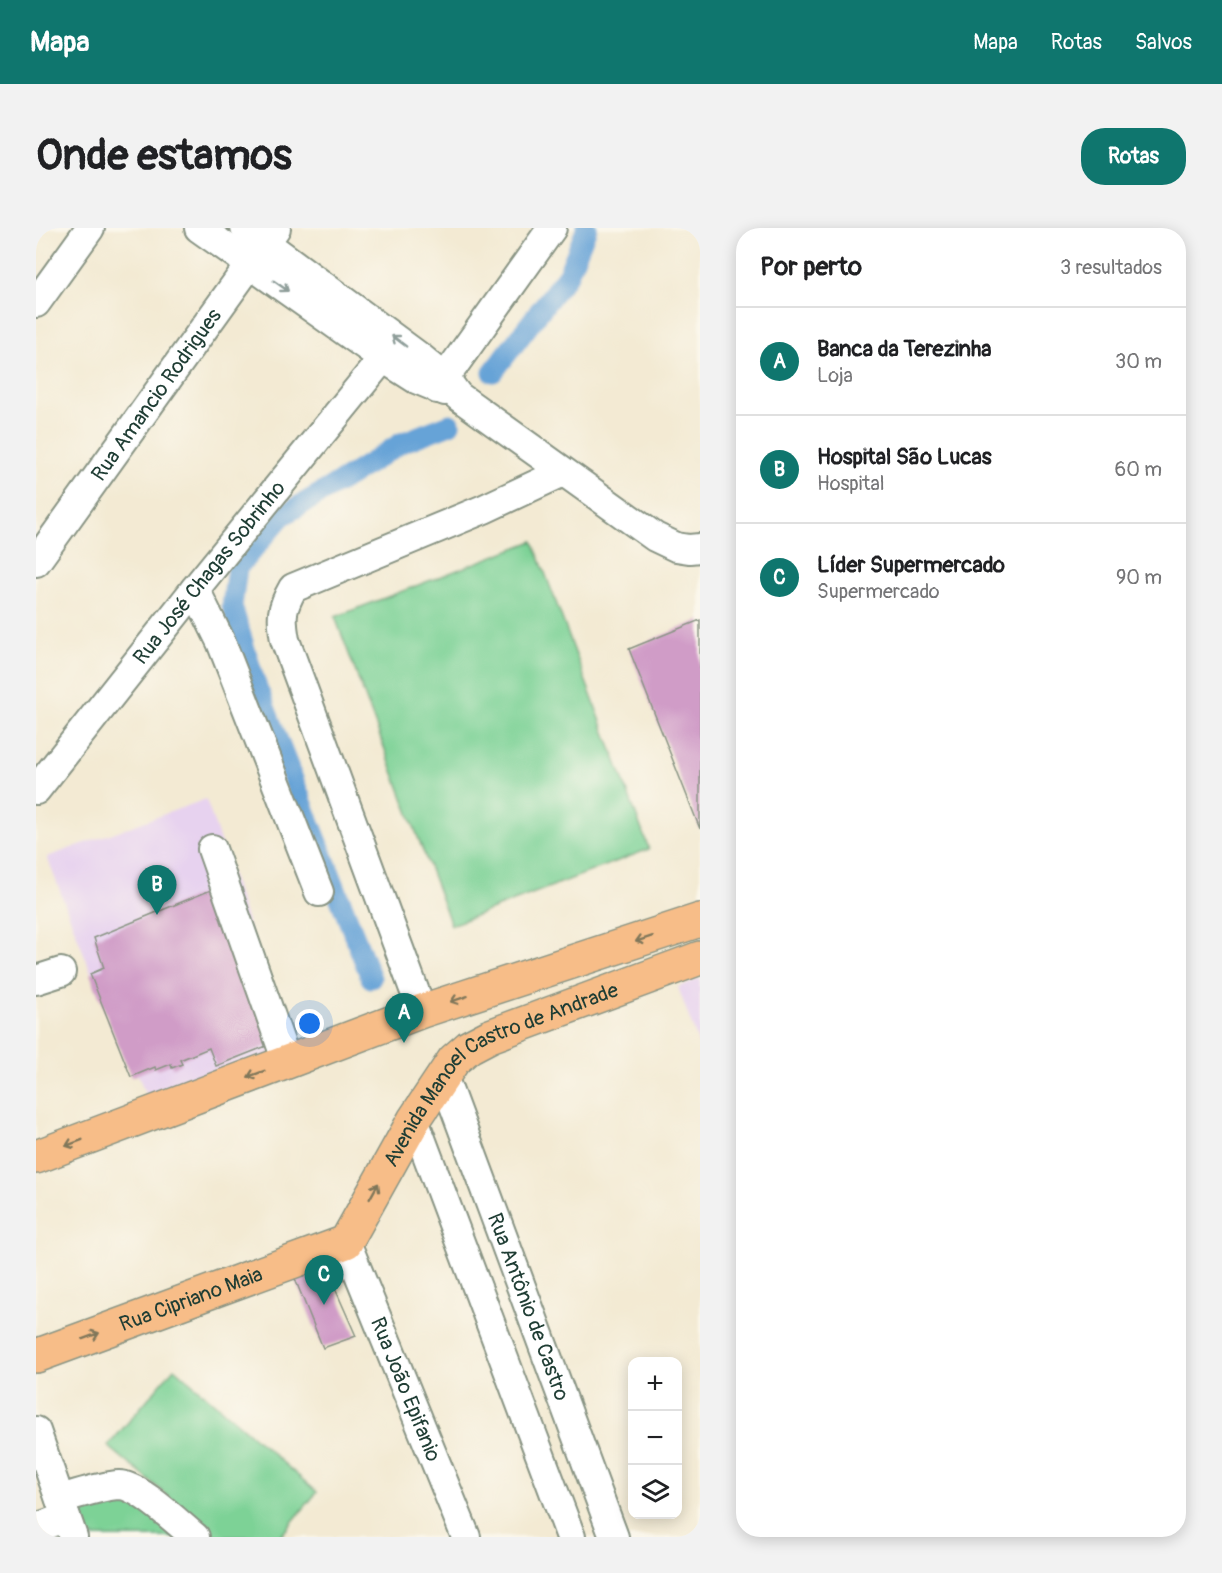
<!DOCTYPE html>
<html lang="pt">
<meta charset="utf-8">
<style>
:root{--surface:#fff;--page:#f2f2f2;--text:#202124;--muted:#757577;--line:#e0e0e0;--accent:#0f766e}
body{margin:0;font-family:Pangolin,sans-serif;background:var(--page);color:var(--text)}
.controls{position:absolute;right:18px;bottom:18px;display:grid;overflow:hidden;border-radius:12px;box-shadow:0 3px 15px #0003}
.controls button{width:54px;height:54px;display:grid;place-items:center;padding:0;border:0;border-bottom:2px solid var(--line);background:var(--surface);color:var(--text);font:30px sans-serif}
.you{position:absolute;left:274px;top:796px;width:21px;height:21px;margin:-15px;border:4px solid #fff;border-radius:50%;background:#1a73e8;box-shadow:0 0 0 9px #1a73e833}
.badge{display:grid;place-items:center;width:39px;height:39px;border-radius:50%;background:var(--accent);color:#fff;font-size:20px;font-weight:700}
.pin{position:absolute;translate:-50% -50px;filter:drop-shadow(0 2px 3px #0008)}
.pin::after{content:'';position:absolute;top:32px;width:21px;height:18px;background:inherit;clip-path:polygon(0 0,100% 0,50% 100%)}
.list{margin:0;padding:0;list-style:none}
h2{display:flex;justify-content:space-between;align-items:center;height:78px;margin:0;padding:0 24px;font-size:26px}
h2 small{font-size:20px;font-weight:400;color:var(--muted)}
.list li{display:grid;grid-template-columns:39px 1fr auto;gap:18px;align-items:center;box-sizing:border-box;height:108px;padding:0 24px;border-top:2px solid var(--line)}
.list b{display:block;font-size:22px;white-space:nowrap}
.list p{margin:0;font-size:20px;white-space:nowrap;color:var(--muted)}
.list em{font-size:20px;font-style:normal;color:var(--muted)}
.icon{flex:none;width:33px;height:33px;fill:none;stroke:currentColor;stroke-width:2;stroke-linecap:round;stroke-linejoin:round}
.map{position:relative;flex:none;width:664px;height:1309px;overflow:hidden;border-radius:24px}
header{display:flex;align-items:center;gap:36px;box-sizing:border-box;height:84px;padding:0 30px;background:var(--accent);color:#fff}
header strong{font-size:28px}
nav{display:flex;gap:33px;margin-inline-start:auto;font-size:21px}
.intro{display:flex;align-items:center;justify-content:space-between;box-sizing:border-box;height:144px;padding:0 36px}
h1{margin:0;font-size:42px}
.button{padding:15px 27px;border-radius:24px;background:var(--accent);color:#fff;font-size:21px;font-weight:700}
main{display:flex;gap:36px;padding:0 36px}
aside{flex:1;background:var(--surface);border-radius:24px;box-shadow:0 3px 15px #0003}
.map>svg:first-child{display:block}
.built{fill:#e7d2ef}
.green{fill:#7dd296;stroke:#4e8865;stroke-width:1.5}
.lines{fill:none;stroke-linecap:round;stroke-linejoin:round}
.canal{stroke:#66a3d7;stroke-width:21}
.building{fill:#d09cc7}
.minor-casing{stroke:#899484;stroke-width:32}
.major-casing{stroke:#899484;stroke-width:36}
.minor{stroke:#fff;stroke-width:28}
.major{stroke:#f7bd88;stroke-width:33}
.oneway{stroke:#8f9e9a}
.oneway2{stroke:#80775a}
.labels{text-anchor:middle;stroke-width:4.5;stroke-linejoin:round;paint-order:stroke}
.street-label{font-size:21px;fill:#1f3d34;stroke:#fbf7ec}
</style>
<header>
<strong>Mapa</strong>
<nav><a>Mapa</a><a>Rotas</a><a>Salvos</a></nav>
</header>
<div class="intro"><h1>Onde estamos</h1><a class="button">Rotas</a></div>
<main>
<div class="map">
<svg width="664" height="1309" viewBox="0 0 664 1309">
<rect width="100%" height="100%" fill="#fbf7ec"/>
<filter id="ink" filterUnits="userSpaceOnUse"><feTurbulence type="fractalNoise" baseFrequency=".0167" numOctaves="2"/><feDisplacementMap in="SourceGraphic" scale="12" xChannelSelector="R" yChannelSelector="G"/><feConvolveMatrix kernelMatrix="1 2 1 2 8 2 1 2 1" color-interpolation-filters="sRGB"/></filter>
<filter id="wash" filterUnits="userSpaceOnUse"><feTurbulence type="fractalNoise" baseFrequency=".008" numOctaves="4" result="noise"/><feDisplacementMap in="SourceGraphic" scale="24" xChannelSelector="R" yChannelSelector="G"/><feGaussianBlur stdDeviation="1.35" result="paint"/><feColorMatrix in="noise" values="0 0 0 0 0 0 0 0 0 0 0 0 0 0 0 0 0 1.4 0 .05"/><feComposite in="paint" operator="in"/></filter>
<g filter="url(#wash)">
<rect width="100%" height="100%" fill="#f3ead3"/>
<path class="built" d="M170,571L254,821L112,873L102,847L95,849L11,629Z
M664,750V820L642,759Z"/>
<path class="green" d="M497,313L613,621L415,697L299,389Z
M138,1140L281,1264L244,1309H181L72,1218Z
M84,1260L140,1309H52L41,1277Z"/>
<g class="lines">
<path class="canal" d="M457,144L532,46L551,0
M335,750L219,454L196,378L201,340L246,288L314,248L365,215L414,196"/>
</g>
<g id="blocks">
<path class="building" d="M664,392V601L593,421Z
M175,662L238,815L180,838L173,820L144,832L146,836L136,840L135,836L120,842L119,839L95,849L54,746L68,740L58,710Z
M287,1033L320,1108L287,1120L257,1046Z"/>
</g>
</g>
<g filter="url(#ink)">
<use href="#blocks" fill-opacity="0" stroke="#899484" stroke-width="1.5"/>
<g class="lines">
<g class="minor-casing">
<g id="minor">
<path d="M163,0L347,130L380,151L409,163"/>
<path d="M209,0L385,130L409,150L422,168L619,309L640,319L653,321L664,320"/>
<path d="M0,75L54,0"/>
<path d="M401,161L516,0"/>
<path id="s1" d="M0,334L240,0"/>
<path d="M159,361L185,414L283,664"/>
<path id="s2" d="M0,562L159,361L347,130"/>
<path d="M176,621L251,834"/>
<path d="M0,752L25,744"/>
<path d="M386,783L249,412C245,389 245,381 257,360L448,281L527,244"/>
<path id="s3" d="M407,848L578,1309"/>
<path d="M378,892L535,1309"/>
<path id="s4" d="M310,1014L430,1309"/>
<path d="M0,1203L37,1309"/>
<path d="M24,1271C43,1266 64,1258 83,1257C103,1257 143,1296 159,1309"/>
<path d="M0,1300L30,1289"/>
</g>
</g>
<g class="major-casing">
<g id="major">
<path d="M0,929L386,783L664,692"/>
<path id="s5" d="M0,1128L310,1014L378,892L418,832L433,819L454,808L664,730"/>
</g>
</g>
<use href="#minor" class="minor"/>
<use href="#major" class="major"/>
</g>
<defs><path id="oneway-shaft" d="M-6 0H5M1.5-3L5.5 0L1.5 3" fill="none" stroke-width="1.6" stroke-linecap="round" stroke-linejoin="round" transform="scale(1.5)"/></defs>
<g class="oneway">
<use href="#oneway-shaft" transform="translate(245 58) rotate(35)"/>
<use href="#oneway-shaft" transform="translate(363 113) rotate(-143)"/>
</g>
<g class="oneway2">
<use href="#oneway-shaft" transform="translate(608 711) rotate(162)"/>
<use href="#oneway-shaft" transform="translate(423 771) rotate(162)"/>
<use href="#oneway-shaft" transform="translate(220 846) rotate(159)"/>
<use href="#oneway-shaft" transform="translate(38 915) rotate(159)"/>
<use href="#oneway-shaft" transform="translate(338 963) rotate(-61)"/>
<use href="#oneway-shaft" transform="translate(55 1108) rotate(-20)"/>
</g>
</g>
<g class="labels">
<g class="street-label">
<text dy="7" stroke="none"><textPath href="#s1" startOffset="206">Rua Amancio Rodrigues</textPath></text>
<text dy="7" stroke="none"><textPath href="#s2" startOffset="278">Rua José Chagas Sobrinho</textPath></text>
<text dy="7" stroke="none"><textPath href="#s5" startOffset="570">Avenida Manoel Castro de Andrade</textPath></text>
<text dy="7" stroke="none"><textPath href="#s5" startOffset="165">Rua Cipriano Maia</textPath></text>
<text dy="7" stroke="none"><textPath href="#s3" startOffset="246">Rua Antônio de Castro</textPath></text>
<text dy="7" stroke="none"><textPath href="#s4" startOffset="159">Rua João Epifanio</textPath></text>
</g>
</g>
</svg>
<div class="controls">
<button>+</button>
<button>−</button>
<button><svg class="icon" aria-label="layers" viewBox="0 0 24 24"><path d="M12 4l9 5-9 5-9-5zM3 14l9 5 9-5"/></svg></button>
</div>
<div class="you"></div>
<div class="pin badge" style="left:368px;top:815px">A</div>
<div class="pin badge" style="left:121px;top:687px">B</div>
<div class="pin badge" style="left:288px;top:1077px">C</div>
</div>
<aside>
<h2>Por perto<small>3 resultados</small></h2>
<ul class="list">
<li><span class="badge">A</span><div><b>Banca da Terezinha</b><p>Loja</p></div><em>30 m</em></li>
<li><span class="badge">B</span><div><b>Hospital São Lucas</b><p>Hospital</p></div><em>60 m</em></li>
<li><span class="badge">C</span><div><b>Líder Supermercado</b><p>Supermercado</p></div><em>90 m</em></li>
</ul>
</aside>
</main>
